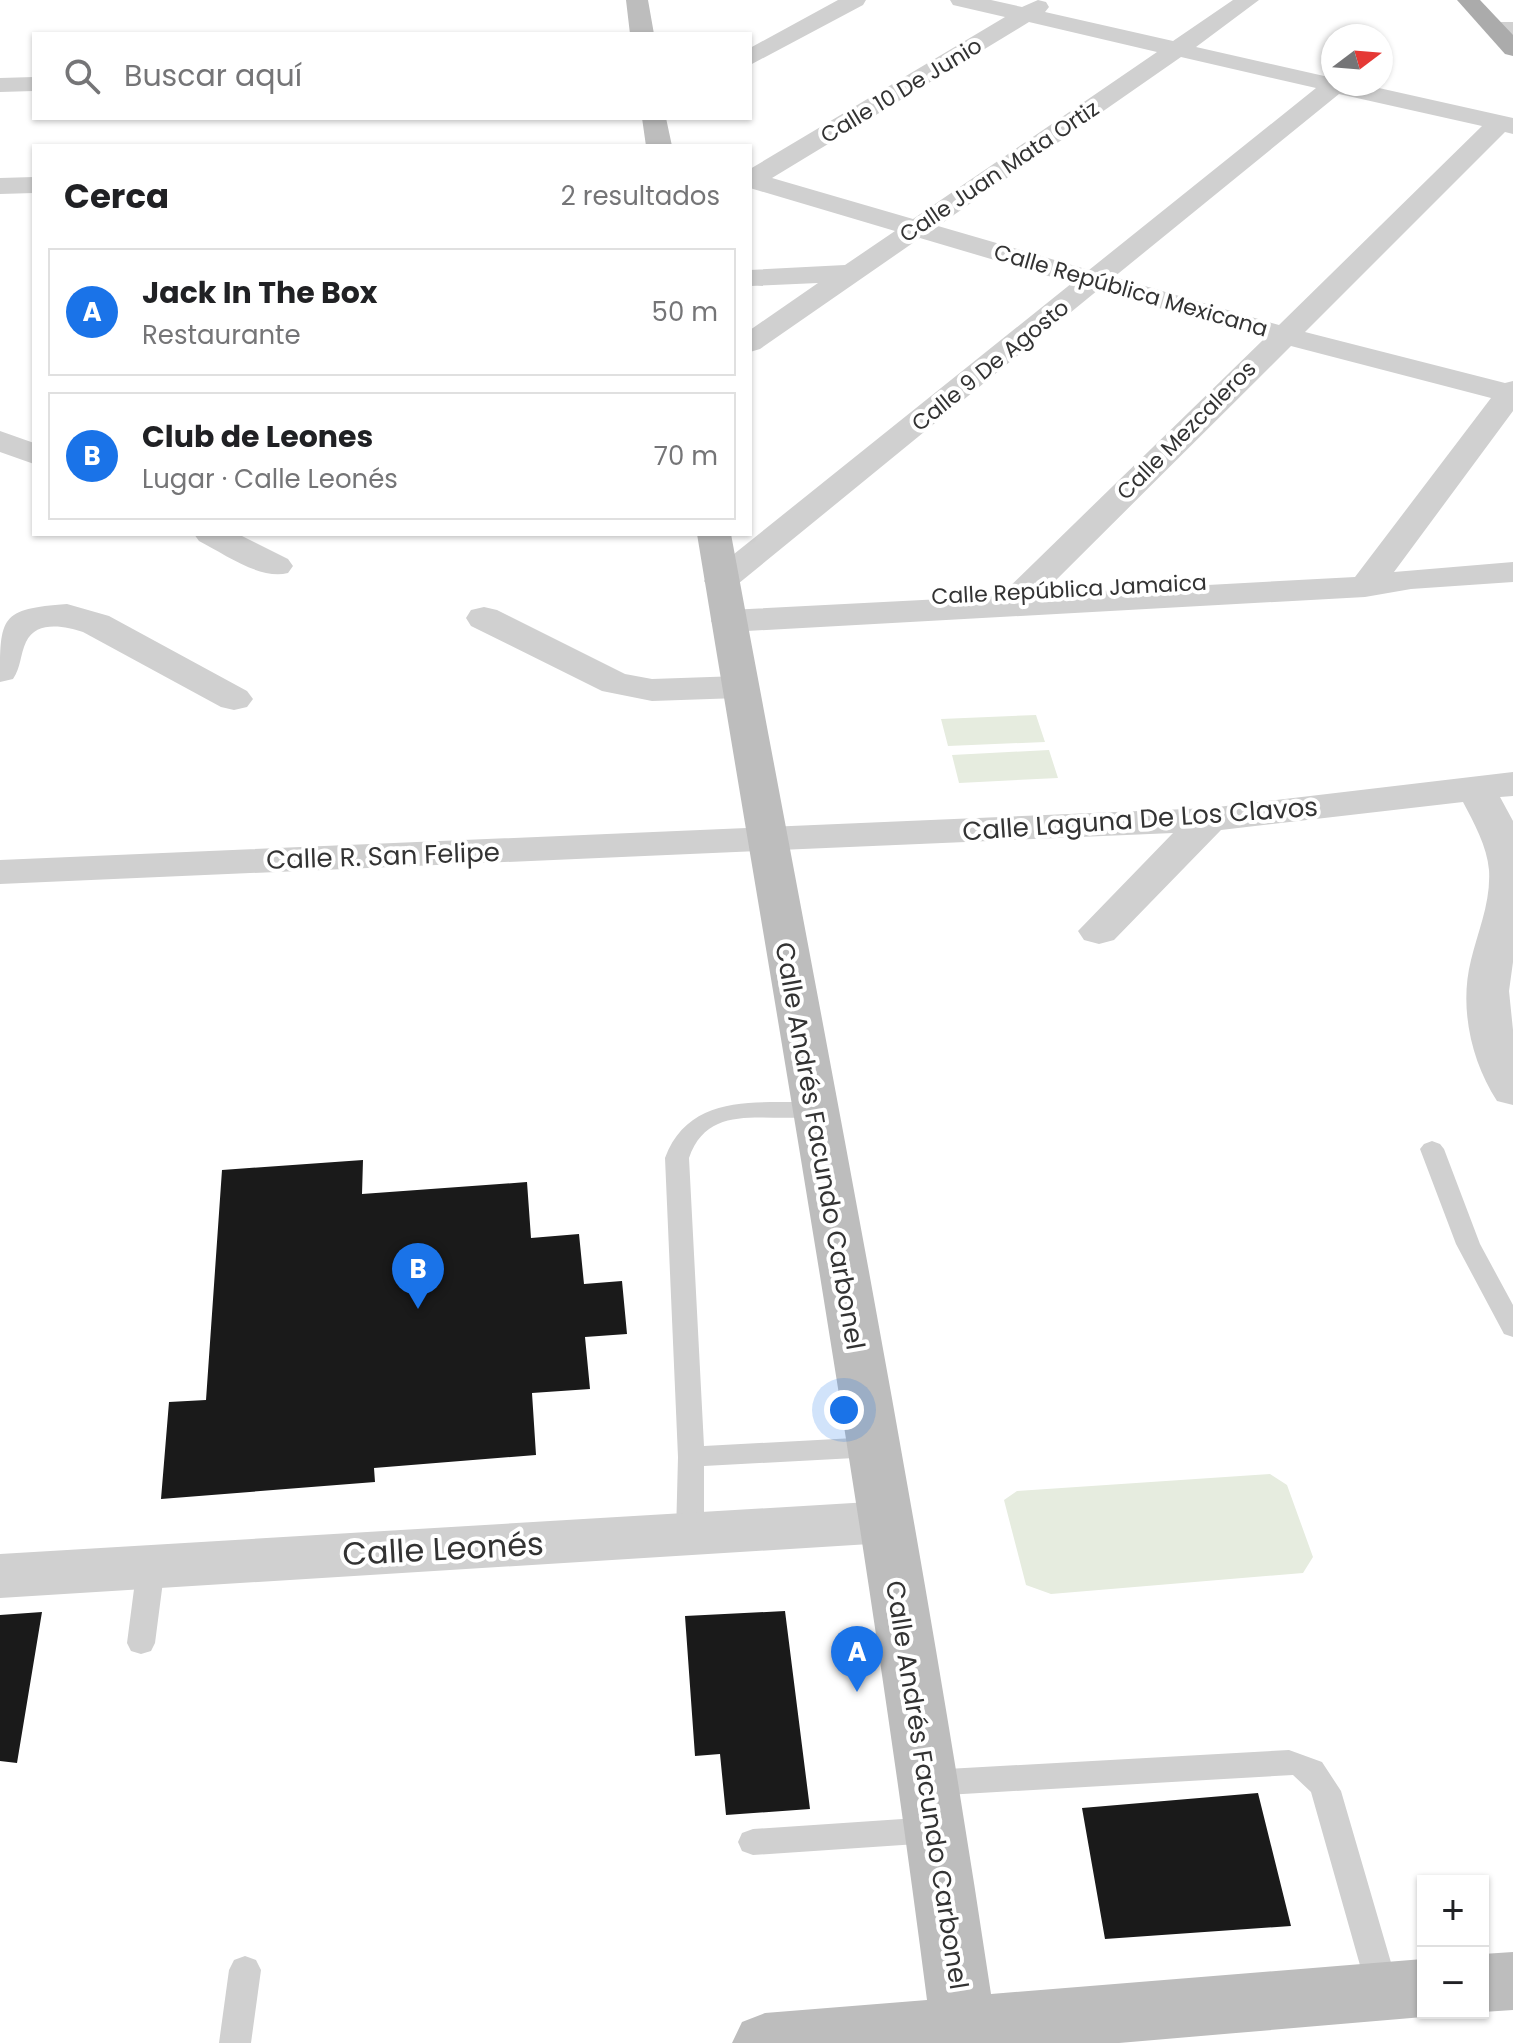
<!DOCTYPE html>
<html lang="es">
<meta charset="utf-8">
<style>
:root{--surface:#fff;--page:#f2f2f2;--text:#202124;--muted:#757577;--line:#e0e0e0;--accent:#1a73e8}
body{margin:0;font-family:Poppins,sans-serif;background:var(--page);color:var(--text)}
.controls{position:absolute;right:24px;bottom:24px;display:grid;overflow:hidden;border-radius:0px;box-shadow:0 2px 6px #0004}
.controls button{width:72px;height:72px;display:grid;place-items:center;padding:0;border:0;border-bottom:2px solid var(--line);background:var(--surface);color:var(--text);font:40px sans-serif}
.compass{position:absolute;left:1321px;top:24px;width:72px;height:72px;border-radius:50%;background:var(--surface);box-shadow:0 2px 6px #0004;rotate:74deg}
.you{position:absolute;left:844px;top:1410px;width:28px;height:28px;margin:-20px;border:6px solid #fff;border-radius:50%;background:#1a73e8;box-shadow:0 0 0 12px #1a73e833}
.badge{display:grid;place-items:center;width:52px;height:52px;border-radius:50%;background:var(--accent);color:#fff;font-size:26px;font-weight:700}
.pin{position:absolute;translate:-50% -66px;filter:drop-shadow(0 2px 4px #0008)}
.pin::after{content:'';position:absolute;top:42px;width:28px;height:24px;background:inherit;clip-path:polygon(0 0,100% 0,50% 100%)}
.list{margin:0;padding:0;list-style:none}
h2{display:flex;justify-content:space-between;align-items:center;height:104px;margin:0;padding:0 32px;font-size:34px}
h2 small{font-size:26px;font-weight:400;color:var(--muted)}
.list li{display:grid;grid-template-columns:52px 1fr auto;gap:24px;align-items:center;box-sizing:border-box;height:128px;margin:0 16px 16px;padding:0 16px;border:2px solid var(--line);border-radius:0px}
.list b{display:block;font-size:30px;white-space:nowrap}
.list p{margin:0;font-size:26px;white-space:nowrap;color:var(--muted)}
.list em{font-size:26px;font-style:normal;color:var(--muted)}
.icon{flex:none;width:44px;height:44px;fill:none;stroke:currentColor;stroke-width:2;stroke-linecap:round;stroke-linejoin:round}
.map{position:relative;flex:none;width:1513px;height:2043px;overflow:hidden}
.search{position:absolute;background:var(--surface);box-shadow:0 2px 6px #0004;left:32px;top:32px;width:720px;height:88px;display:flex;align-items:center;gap:20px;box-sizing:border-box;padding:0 28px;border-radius:0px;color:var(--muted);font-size:30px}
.panel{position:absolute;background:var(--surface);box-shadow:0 2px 6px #0004;left:32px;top:144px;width:720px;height:392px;border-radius:0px}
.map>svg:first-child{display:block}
.green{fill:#e6ecdf}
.building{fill:#1a1a1a}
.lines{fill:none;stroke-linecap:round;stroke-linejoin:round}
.lane{fill:#d0d0d0;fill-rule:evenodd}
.street{fill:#d0d0d0;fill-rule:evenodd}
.secondary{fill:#bdbdbd;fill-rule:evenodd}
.primary{fill:#ababab;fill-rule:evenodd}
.labels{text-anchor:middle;stroke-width:8;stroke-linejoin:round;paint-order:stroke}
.far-street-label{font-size:22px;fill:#333;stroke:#fff}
.street-label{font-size:26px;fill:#333;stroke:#fff}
.near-street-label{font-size:32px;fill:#333;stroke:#fff}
</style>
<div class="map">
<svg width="1513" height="2043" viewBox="0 0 1513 2043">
<rect width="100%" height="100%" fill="#fff"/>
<path class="green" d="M1036,715L1045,742L948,746L941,719Z
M1049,750L1058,778L959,783L952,755Z
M1270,1474L1287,1485L1313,1557L1303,1573L1051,1594L1026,1585L1004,1500L1017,1491Z"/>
<path class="building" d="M363,1160L362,1194L527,1182L531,1238L579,1234L584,1284L622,1281L627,1334L585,1337L590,1389L532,1393L536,1455L374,1468L375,1482L161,1499L169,1402L206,1400L222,1170Z
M785,1611L810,1809L726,1815L720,1754L695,1756L685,1616Z
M42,1612L17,1763L0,1761V1615Z
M1258,1793L1291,1926L1105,1939L1082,1808Z"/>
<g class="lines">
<path class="lane" d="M813,1102L821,1104L824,1109L821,1114C774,1127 710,1097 689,1158L704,1446L873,1437L882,1440L886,1447L882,1454L873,1457L704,1466V1534L700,1541L690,1545L680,1541L676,1534L678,1457L665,1158C689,1093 756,1103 813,1102Z
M1432,1141L1440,1144L1444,1149L1480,1244L1513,1305V1337L1504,1334L1456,1244L1420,1149L1424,1144Z
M151,1555L161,1558L165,1566L155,1643L151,1651L141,1654L131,1651L127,1643L137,1566L141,1558Z
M1289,1750L1322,1762L1341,1791L1399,1990L1394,2000L1383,2005L1372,2000L1367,1990L1311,1792L1293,1775L929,1796L918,1792L914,1783L918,1774L929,1770Z
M932,1817L943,1821L947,1830L943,1839L932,1843L753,1855L742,1851L738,1842L742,1833L753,1829Z
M245,1956L256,1960L261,1970L251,2043H219L229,1970L234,1960Z"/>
<path class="street" d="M838,0H866L863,5L750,65V48Z
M950,0H991L1022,7L1038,0L1046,2L1049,7L1045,12L1173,41L1233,0H1259L1196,47L1333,78V84H1361L1513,118V134L1505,132L1305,332L1505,383L1513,381V411L1394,572L1513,562V582L1411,589L1365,597L729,632L716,629L711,621L716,613L729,610L1000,596L1264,339L1098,290L733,588L721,591L709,588L704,581L709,574L1072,283L920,238L760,349L750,352V330L818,283L750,286V270L845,265L895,231L750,188V169L1005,17L953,5ZM1029,22L1157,52L913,219L772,178ZM1181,57L1316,88L1089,270L938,226ZM1339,94L1482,126L1279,325L1114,277ZM1291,346L1491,398L1355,577L1042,594Z
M1496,22H1513V36L1488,34L1484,29L1488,24Z
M34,77V91L0,92V78Z
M34,177V193L0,194V178Z
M0,431L34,443V464L0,452Z
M194,534H238L288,559L293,566L288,573C259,580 225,554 199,541Z
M67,604L109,616L247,691L253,699L247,707L234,710L221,707L83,632C65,626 36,620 26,642C20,655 21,667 13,679L0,682C0,616 0,609 67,604Z
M484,607L497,610L625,674L652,679L739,676L752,679L757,687L752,695L739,698L652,701L602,691L471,626L466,618L471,610Z
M1513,772V796L1500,797L1513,821V962L1509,991L1513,1030V1105L1497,1101C1471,1061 1459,1007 1471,960C1478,931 1491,902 1489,870C1487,846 1474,823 1463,802L1221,830L1114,940L1099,944L1084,940L1078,931L1173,833L0,884V860L1209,808Z
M886,1501L905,1507L913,1522L905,1537L886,1543L0,1598V1554Z"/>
<path class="secondary" d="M626,0H648L654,34H630Z
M642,118H666L672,146H646Z
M697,534H731C821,1020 918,1505 991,1994L1423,1959V2013H1434L1423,2017L1119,2043H732L742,2022L765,2013L927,2000C864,1509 777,1022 697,534Z
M1513,1952V2010L1483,2012V1954Z"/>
<path class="primary" d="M1457,0H1480L1513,35V56L1505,54Z"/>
</g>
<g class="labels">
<g class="far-street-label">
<text transform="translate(901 90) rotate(-31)" y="8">Calle 10 De Junio</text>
<text transform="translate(999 171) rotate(-34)" y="8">Calle Juan Mata Ortiz</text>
<text transform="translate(1131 290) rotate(16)" y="8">Calle República Mexicana</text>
<text transform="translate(990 365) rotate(-39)" y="8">Calle 9 De Agosto</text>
<text transform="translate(1186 430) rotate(-45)" y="8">Calle Mezcaleros</text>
<text transform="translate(1069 589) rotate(-3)" y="8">Calle República Jamaica</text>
</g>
<g class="street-label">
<text transform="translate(1140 819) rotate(-4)" y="9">Calle Laguna De Los Clavos</text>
<text transform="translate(383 856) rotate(-2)" y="9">Calle R. San Felipe</text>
<text transform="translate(820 1146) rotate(80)" y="9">Calle Andrés Facundo Carbonel</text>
<text transform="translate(927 1785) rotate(81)" y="9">Calle Andrés Facundo Carbonel</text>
</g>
<g class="near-street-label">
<text transform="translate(443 1549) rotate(-3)" y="11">Calle Leonés</text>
</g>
</g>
</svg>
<div class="controls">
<button>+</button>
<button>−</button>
</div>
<svg class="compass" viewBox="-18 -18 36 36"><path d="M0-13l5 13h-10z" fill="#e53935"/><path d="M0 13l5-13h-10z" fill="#757577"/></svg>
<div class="you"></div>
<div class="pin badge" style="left:857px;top:1692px">A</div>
<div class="pin badge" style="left:418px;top:1309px">B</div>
<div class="search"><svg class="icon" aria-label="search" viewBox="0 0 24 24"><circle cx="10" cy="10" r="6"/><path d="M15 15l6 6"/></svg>Buscar aquí</div>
<section class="panel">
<h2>Cerca<small>2 resultados</small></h2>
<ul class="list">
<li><span class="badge">A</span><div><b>Jack In The Box</b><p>Restaurante</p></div><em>50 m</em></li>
<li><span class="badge">B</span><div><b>Club de Leones</b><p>Lugar · Calle Leonés</p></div><em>70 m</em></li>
</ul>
</section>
</div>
